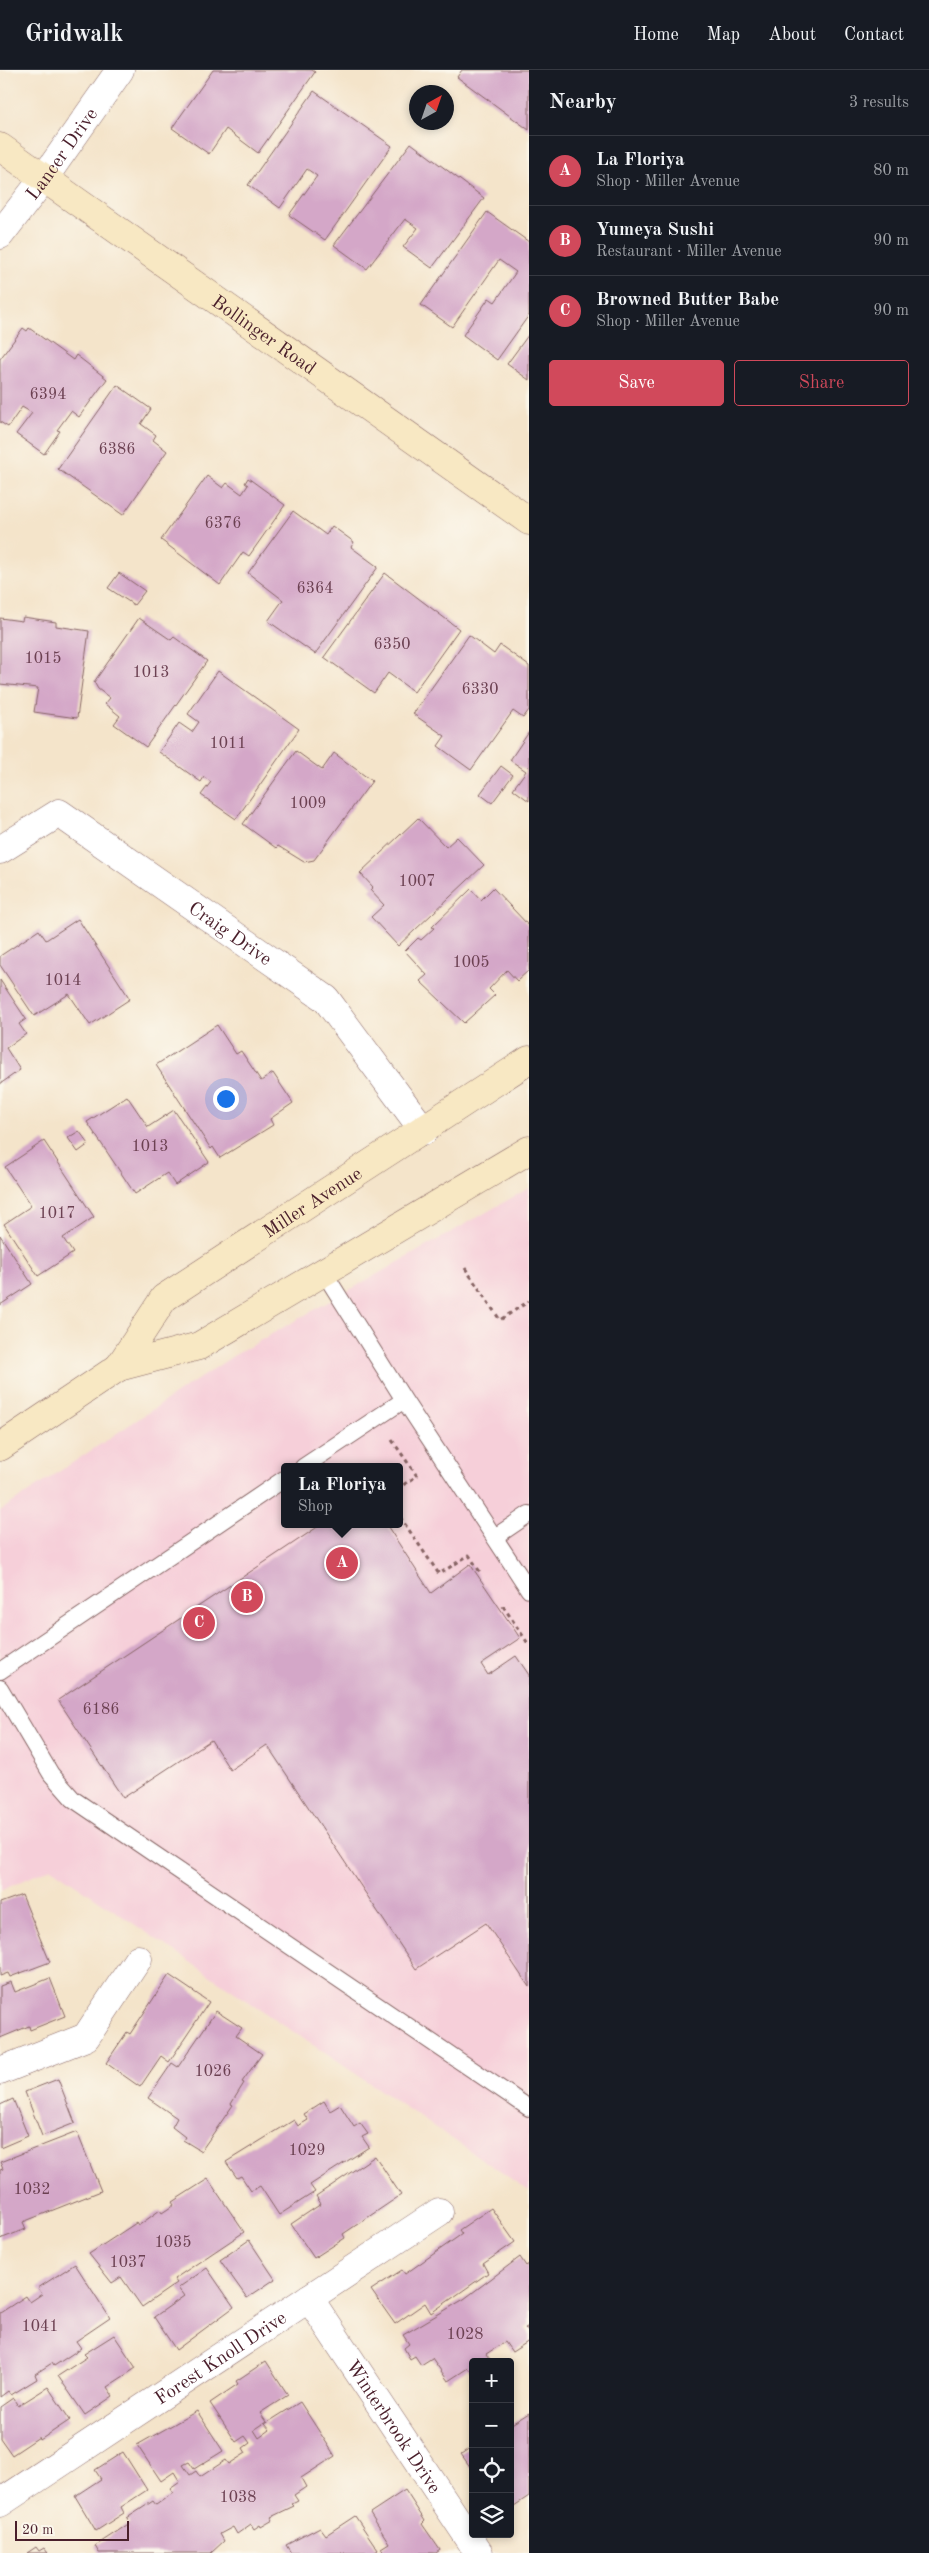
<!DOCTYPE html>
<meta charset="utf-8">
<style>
:root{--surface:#171b24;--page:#20242c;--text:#f1f3f6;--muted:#9ea1a6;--line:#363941;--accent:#d1495b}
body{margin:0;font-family:"Old Standard TT",serif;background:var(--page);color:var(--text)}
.controls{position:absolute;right:15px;bottom:15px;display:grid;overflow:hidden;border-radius:5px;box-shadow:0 2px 8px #0003}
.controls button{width:45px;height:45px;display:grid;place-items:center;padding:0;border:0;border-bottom:1px solid var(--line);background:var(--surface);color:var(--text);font:25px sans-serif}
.compass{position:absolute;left:409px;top:15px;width:45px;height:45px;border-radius:50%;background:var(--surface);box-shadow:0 2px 8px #0003;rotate:40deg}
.scale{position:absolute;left:15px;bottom:12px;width:114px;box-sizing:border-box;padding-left:5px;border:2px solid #4a1f2b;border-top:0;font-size:14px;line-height:18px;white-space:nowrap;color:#4a1f2b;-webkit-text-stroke:4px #fbf7ec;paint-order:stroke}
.you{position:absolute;left:225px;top:1028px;width:18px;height:18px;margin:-12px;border:4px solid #fff;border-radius:50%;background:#1a73e8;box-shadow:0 0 0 8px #1a73e833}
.badge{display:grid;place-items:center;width:32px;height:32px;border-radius:50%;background:var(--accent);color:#fff;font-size:16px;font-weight:700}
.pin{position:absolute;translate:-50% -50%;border:2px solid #fff;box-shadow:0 1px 5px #0006}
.popup{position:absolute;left:281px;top:1393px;width:122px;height:65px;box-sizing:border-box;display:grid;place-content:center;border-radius:5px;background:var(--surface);filter:drop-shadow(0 1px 4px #0005);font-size:16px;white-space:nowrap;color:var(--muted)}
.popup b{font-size:19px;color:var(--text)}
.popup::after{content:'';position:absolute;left:50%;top:100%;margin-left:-10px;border:10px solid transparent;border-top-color:var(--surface)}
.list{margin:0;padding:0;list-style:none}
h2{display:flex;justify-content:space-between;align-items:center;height:65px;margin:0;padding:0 20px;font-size:21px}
h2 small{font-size:16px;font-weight:400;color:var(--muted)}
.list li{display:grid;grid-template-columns:32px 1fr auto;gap:15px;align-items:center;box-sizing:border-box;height:70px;padding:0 20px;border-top:1px solid var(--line)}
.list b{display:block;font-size:19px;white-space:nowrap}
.list p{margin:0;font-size:16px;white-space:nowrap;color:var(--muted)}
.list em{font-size:16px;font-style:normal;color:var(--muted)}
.actions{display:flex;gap:10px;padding:15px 20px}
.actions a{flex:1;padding:11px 0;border:1px solid var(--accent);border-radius:5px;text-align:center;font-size:18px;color:var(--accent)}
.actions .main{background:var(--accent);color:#fff}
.icon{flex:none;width:28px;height:28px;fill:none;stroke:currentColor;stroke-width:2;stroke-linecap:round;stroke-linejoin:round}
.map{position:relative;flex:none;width:529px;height:2483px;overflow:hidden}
header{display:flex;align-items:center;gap:30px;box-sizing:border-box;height:70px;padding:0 25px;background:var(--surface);border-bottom:1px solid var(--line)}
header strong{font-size:24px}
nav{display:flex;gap:28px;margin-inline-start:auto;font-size:18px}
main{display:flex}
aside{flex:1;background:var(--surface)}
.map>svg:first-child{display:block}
.built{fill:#f6cfd9;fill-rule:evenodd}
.building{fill:#d4a7c8}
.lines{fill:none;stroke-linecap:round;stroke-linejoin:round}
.lane-casing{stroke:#866463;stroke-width:18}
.street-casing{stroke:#866463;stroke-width:29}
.secondary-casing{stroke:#866463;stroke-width:29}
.path{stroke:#866463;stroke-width:3;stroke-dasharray:4 4;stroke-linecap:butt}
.lane{stroke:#fff;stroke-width:16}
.street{stroke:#fff;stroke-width:28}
.secondary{stroke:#f8e8c3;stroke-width:28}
.labels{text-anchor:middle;stroke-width:4.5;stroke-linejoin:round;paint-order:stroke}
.number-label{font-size:16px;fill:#6c4152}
.street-label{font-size:19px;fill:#4a1f2b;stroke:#fbf7ec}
</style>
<header>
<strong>Gridwalk</strong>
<nav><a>Home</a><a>Map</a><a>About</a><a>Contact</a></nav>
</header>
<main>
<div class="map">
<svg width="529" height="2483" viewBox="0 0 529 2483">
<rect width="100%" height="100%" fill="#fbf7ec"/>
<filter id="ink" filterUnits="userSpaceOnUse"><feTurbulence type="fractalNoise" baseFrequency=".02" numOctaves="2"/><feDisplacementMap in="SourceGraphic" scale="10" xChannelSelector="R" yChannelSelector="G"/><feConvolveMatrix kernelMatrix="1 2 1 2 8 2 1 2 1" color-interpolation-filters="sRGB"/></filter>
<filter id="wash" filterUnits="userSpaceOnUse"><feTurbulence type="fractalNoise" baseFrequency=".0096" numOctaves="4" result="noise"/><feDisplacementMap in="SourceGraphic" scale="20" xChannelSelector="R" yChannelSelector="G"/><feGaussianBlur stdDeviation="1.12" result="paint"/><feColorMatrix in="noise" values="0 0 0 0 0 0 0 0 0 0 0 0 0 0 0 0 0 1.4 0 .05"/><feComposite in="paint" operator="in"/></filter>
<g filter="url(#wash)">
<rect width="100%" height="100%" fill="#f4e4ca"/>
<path class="built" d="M529,1118V2121L51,1798L0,1821V1441L233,1286ZM284,1397H400V1454H284Z"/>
<g id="blocks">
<path class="building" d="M213,0H312L315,2L258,83L226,59L209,84L172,58Z
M462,0H529V60L457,7Z
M314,21L392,76L325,170L289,145L317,106L307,99L280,138L248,115Z
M411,73L484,128L432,198L403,177L418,158L405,149L367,199L334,175Z
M487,142L529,172V245L497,290L463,265L489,228L495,232L516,202L499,190L452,257L421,235Z
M23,258L27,261L29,258L73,290L76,285L107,309L79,347L71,341L57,360L60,361L44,384L16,364L32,343L22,337L8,357L0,352V289Z
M529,264V310L507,294Z
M117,315L151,339L141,354L156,365L153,370L167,381L123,445L58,399Z
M207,406L223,418L227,413L242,424L248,415L245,413L248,408L285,435L249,486L243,482L220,515L161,470Z
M293,441L326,465L332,456L354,472L351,477L378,497L315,584L268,551L283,530L248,503Z
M119,503L145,521L134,535L108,518Z
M385,503L459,559L414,622L388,603L374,623L324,587Z
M23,547L56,552V556L89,561L77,648L34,642L38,618L0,614V548L22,551Z
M139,548L171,570L174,567L207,591L146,677L114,654L120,646L105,634L110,628L98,619L94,612Z
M469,565L494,584L500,575L529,596V640L523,648L513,641L471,700L438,676L445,666L413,644Z
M218,601L299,659L236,749L201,725L211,712L204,707L201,712L159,682L179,653L192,662L199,652L188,644Z
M529,662V731L513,719L526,701L510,690Z
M296,681L322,700L334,683L372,711L314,790L304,792L278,776L276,778L243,754Z
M501,696L513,705L492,733L480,724Z
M418,748L446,777L457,767L484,795L398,876L371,847L384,835L370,820L373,817L360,803Z
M493,818L529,856V900L517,911L507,900L489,919L495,925L464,953L420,911L427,905L405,881L418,868L421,870L434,858L432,857L471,819L481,830Z
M78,849L130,929L90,955L69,924L34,946L0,895V886L39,860L46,870Z
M0,910L26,949L19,954L26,964L6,978L20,1000L0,1014Z
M217,955L236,984L241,981L261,1011L273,1003L293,1033L270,1049L273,1055L220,1088L213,1077L211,1079L156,995Z
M127,1026L148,1057L174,1040L209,1092L175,1115L167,1103L135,1124L87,1052Z
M79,1061L89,1074L78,1082L68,1068Z
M44,1071L94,1147L63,1168L73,1183L38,1206L4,1154L31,1136L5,1097Z
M0,1165L32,1214L0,1235Z
M322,1454H386L431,1523L470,1494L520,1568L481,1594L488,1605L516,1586L529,1605V1917L486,1853L416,1899L267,1675L230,1700L211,1670L123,1728L58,1630Z
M22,1825L50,1892L10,1907L8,1903L0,1906V1833Z
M169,1905L209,1932L169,1992L161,1986L140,2017L106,1993L127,1962L130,1964Z
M50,1908L65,1946L30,1960L29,1956L0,1968V1916L11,1912L15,1922Z
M216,1941L242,1958L236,1966L262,1984L242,2012L244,2013L231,2034L233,2035L201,2081L183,2070L185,2067L172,2057L177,2048L148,2028L172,1993L178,1997Z
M58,2009L75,2053L42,2066L25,2022Z
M13,2029L28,2066L0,2078V2035Z
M324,2031L330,2041L340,2035L354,2057L360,2053L368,2064L362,2067L369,2077L310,2115L315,2122L279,2145L260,2116L251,2121L241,2106L237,2108L226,2092L294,2050L298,2056L308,2050L304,2044Z
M77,2062L101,2121L23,2152L26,2159L0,2169V2100L3,2099L0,2092Z
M375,2086L401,2125L343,2164L345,2168L314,2188L291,2154L321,2134L316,2126Z
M208,2109L244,2162L174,2209L177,2213L142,2237L121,2207L112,2213L89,2184L136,2153L138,2156L160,2140L162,2143L174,2135L172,2132Z
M491,2138L515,2172L483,2194L488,2203L431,2243L425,2233L395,2254L371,2220L402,2200L405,2204L462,2164L459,2160Z
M249,2170L275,2209L247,2228L220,2190Z
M520,2187L526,2196L529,2194V2256L525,2258L529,2263V2271L512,2282L505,2272L486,2284L492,2292H473V2305L468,2298L448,2311L432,2288L421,2295L415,2286L410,2289L404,2278L409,2274L403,2265L464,2229Z
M75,2194L110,2248L76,2271L81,2278L54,2296L52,2293L35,2304L37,2309L11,2325L8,2321L0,2327V2243L26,2226L30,2232L42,2224L38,2218Z
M207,2198L234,2237L176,2280L154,2247L184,2226L178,2218Z
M114,2265L136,2298L107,2317L113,2326L85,2345L58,2306L87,2287L84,2284Z
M266,2291L288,2325L260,2343L266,2352L254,2360L259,2368L270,2360L265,2354L300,2332L335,2386L301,2408L306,2417L294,2425L298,2431L292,2434L294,2436L271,2447L273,2450L261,2457L260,2455L254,2459L251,2454L237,2464L233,2457L220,2464L224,2471L211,2483H99L95,2476L130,2453L127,2448L153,2431L156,2435L173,2423L170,2419L180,2412L174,2402L161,2411L137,2375L197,2341L223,2381L194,2399L189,2392L183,2395L190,2405L196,2401L200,2407L226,2390L229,2394L246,2383L243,2378L250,2373L245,2366L236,2372L210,2333L238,2314L236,2311Z
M48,2317L70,2350L40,2370L39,2367L12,2385L0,2368V2337L13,2328L18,2336Z
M529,2343V2426L514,2436L510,2430V2355Z
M473,2376V2398H471L461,2384Z
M123,2382L147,2420L121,2437L124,2443L96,2461L75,2426L101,2409L95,2400Z
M405,2420L425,2451L422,2454L440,2480L436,2483H384L381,2478L389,2473L370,2443Z
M355,2446L378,2480L374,2483H291L286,2475L320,2457L326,2465Z
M36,2477L39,2481L44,2478L48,2483H27Z"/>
</g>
</g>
<g filter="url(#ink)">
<use href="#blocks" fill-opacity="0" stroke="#866463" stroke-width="1"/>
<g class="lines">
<g class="lane-casing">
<path id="lane" d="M323,1201L404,1330L529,1520
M303,1397L404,1330
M495,1467L529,1444
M0,1601L284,1409
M0,1618L51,1704L73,1729L529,2038"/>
</g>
<g class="street-casing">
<g id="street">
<path id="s1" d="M0,165L44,108L120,0"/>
<path id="s2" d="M0,780L59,743L326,929L424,1061"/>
<path d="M0,2001L86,1967L138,1889"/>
<path id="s3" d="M309,2228L479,2483"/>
<path id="s4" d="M0,2433L439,2142"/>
</g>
</g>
<g class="secondary-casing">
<g id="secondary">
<path id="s5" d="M0,77L529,451"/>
<path id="s6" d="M119,1297L164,1228L529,990"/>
<path d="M0,1377L119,1297L199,1276L529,1080"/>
</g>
</g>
<path class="path" d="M465,1198L500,1250L529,1231
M392,1370L417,1406L400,1417
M400,1447L439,1504L469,1485L480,1502
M503,1536L529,1575"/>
<use href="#lane" class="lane"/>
<use href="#street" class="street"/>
<use href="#secondary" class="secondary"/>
</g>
</g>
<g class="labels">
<g class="number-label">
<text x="48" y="329">6394</text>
<text x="117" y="384">6386</text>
<text x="223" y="458">6376</text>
<text x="315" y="523">6364</text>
<text x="392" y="579">6350</text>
<text x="43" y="593">1015</text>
<text x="151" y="607">1013</text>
<text x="480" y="624">6330</text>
<text x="228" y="678">1011</text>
<text x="308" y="738">1009</text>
<text x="417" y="816">1007</text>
<text x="471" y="897">1005</text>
<text x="63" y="915">1014</text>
<text x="150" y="1081">1013</text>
<text x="57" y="1148">1017</text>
<text x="101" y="1644">6186</text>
<text x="213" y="2006">1026</text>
<text x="307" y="2085">1029</text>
<text x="32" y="2124">1032</text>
<text x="173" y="2177">1035</text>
<text x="128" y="2197">1037</text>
<text x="40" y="2261">1041</text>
<text x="465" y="2269">1028</text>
<text x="238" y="2432">1038</text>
</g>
<g class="street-label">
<text dy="7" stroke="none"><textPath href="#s1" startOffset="102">Lancer Drive</textPath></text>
<text dy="7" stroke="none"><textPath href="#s5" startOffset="324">Bollinger Road</textPath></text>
<text dy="7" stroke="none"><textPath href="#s2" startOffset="279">Craig Drive</textPath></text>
<text dy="7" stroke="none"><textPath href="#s6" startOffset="259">Miller Avenue</textPath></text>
<text dy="7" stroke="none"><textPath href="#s4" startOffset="264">Forest Knoll Drive</textPath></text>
<text dy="7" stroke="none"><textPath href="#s3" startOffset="154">Winterbrook Drive</textPath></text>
</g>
</g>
</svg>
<div class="controls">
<button>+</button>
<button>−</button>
<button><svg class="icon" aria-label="locate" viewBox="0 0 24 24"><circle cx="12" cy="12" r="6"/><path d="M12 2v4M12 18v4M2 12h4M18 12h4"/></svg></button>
<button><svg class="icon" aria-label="layers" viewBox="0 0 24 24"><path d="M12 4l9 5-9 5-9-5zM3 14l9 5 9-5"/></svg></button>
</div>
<svg class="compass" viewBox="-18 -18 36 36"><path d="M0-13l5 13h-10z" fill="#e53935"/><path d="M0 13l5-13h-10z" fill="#9ea1a6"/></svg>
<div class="scale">20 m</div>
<div class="you"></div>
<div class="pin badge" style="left:342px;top:1493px">A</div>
<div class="popup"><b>La Floriya</b>Shop</div>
<div class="pin badge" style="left:247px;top:1527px">B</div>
<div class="pin badge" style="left:199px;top:1553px">C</div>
</div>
<aside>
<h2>Nearby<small>3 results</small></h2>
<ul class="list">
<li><span class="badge">A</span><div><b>La Floriya</b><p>Shop · Miller Avenue</p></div><em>80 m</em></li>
<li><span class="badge">B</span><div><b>Yumeya Sushi</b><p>Restaurant · Miller Avenue</p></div><em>90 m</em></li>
<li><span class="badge">C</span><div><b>Browned Butter Babe</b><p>Shop · Miller Avenue</p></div><em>90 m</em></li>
</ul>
<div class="actions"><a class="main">Save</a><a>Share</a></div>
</aside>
</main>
